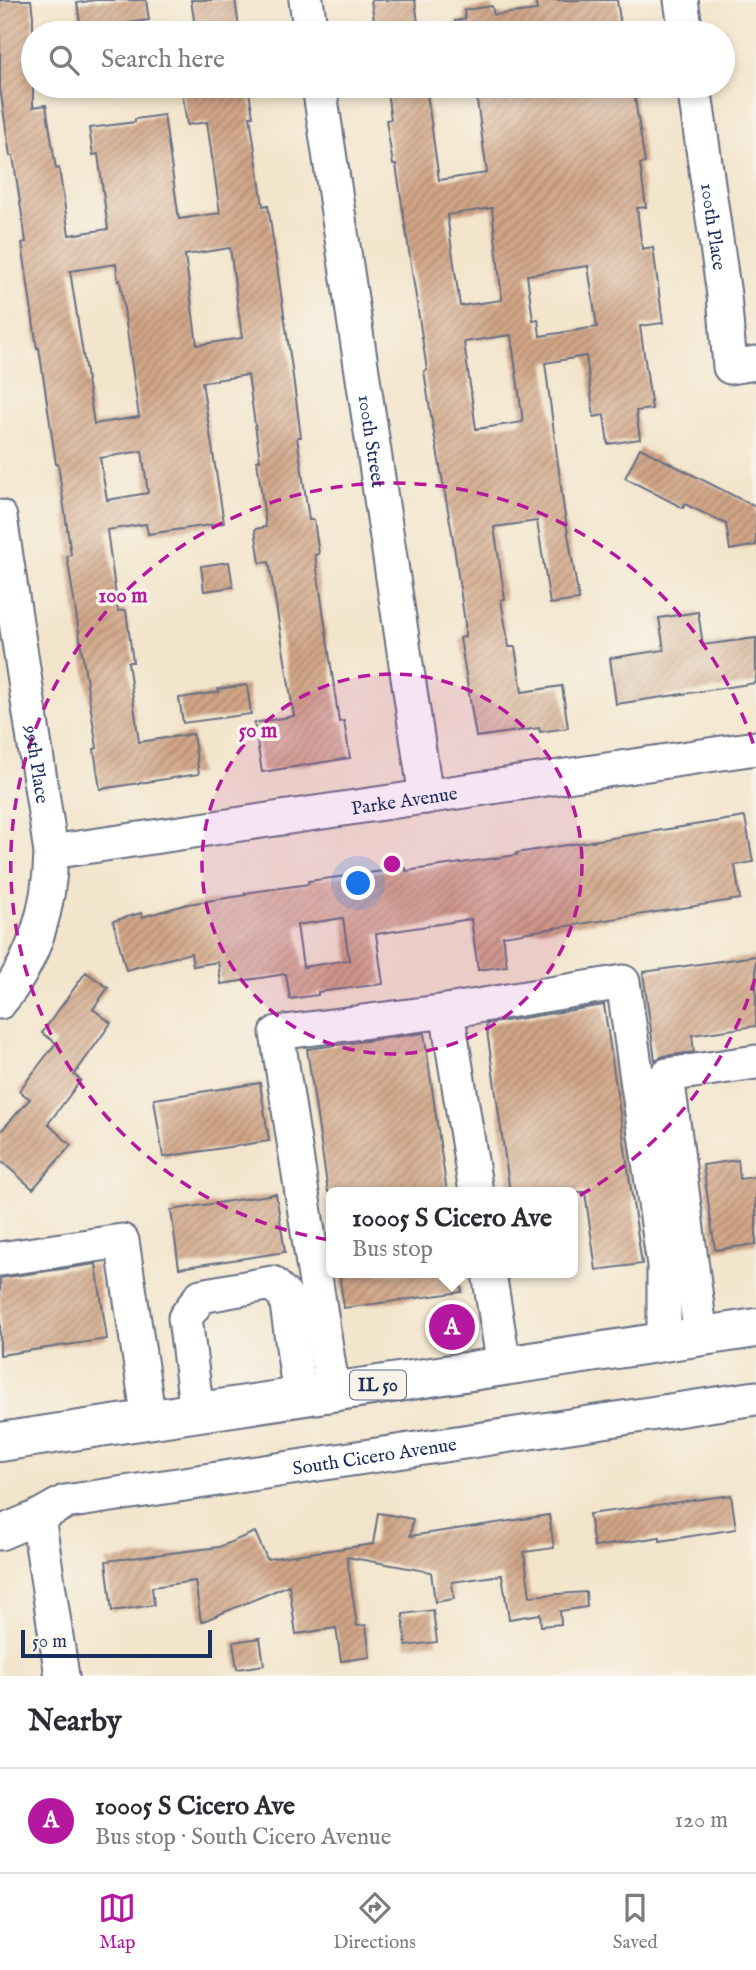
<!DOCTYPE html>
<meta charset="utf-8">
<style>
:root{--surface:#fff;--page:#f2f2f3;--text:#2b2b33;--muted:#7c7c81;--line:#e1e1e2;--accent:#b5179e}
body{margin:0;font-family:"IM FELL English",serif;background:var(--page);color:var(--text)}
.scale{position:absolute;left:21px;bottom:18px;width:191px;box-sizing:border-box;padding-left:7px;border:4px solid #1b2f5e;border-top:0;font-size:19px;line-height:24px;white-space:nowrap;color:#1b2f5e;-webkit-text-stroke:5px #f7f3e8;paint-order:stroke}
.you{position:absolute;left:359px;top:884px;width:24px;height:24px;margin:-18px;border:5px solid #fff;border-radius:50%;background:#1a73e8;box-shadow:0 0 0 10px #1a73e833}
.badge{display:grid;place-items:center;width:46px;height:46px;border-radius:50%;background:var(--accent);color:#fff;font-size:23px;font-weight:700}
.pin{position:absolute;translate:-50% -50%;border:4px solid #fff;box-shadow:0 2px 7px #0006}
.popup{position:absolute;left:326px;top:1187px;width:252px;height:91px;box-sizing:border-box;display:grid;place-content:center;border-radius:10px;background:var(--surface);filter:drop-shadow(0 2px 5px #0005);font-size:23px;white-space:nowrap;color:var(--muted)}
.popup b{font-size:26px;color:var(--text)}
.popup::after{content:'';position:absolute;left:50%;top:100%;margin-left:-14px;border:14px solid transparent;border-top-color:var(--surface)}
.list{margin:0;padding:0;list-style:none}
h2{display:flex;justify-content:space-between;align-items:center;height:91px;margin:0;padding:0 28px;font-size:30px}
h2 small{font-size:23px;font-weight:400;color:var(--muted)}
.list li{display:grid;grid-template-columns:46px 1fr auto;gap:21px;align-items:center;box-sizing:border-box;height:105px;padding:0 28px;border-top:2px solid var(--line)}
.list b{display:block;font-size:26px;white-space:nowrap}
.list p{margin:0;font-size:23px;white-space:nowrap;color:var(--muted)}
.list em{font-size:23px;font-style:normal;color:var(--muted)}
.icon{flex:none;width:38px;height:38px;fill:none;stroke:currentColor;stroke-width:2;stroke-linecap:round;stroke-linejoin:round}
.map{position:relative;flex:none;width:756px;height:1676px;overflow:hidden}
.search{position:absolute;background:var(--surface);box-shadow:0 4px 10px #0003;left:21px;right:21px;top:21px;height:77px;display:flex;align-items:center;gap:18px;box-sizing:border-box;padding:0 24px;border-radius:38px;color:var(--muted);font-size:26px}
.sheet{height:196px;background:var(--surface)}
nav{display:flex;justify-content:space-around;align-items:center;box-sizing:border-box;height:98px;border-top:2px solid var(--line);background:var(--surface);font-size:19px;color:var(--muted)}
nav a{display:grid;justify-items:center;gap:4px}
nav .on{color:var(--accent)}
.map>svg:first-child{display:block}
.building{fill:url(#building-hatch);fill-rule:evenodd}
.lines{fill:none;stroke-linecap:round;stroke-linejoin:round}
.minor-casing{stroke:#676f84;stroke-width:37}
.major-casing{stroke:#676f84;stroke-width:42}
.minor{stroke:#fff;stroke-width:33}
.major{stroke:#fff;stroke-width:38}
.ring{fill:none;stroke:#b5179e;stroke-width:3.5;stroke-dasharray:12 9}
.labels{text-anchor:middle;stroke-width:7;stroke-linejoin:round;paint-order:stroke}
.shield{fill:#f7f3e8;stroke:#5d6a87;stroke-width:2}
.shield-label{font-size:18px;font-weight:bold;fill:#1b2f5e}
.street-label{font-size:19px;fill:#1b2f5e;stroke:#f7f3e8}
.centre{fill:#b5179e;stroke:#f7f3e8;stroke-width:3.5}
.ring-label{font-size:21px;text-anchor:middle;font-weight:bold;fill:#b5179e;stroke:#f7f3e8;stroke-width:7;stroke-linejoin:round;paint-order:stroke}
</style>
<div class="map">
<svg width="756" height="1676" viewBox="0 0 756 1676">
<defs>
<pattern id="building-hatch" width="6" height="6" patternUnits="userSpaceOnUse" patternTransform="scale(1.75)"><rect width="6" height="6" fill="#d1a586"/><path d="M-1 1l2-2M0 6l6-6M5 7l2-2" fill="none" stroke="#a98771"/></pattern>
</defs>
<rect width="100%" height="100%" fill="#f7f3e8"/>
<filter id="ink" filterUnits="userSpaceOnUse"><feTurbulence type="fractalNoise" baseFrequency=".0143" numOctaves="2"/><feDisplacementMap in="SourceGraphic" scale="14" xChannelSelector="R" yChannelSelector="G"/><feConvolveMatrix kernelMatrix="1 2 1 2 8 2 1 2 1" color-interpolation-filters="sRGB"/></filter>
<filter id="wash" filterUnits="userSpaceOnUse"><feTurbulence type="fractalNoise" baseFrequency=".00686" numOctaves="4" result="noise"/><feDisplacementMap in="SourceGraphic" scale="28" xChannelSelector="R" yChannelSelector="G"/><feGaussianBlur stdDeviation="1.57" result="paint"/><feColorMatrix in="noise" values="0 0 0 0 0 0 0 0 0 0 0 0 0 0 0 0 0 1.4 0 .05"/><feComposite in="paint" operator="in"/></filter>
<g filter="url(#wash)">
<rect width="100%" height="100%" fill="#f3e5cc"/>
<g id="blocks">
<path class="building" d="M0,0H31L33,17V107L46,105L56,169L59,168L69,235L108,229L98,154L93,155L89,128L135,122V119L164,115L179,219L220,213L207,122L187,125L182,90L210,86H248L253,116H250L263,206L268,205L292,369L301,437H297L309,520H314L319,554L315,555L339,722L344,721L350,758L262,772L254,723L294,716L269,562L260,563L255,529L266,527L257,461L260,460L248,375L202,382L224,523L148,534L146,524L107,530L118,611L126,610L133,662H128L139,742L193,734L199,774L100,789L94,749L97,748L67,556L71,555L58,464H56L39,348H37L22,243L26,242L13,156H10L0,88ZM230,248L242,338L197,345L185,255ZM116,264L118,281L120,280L139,417L94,424L70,271ZM142,451L148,493L107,500L100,458Z
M95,0H146L149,20L81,30L77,3Z
M191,0H235L240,33H196Z
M371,0H415L419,31L376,33Z
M535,0H617L622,33H456L455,21L465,19L464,10L492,6L494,15L537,10Z
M386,86H426L439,180L487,173L475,86H633L645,163L640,164L646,207L637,208L642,249L653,247L663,323L640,326L652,409L636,411L640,439L608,444L604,415L594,417L586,356L545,363L564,510L579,600L550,604L537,521L494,527L505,599L501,600L509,647H515L522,692L562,686L568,728L540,732L539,728L476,737L460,638L465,637V623L452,533L431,416L424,371L427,370L396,165H393L386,120L391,119ZM492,208L502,300L460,306L447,215ZM588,266L597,327L540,336L538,319L533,320L527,275ZM511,335L523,422L476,429L464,342Z
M640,448L756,507V545L730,550L726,524L685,504L683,508L625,478Z
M229,562L233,587L204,591L201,566Z
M698,612L703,645L756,638V683L616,704L610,658L664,650L659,618Z
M247,685L251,714L183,723L179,698L219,692L218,689Z
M745,817L753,862L735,865L740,899L503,936L507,966L478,970L471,919L376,934L383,984L318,992V995L290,999L286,974L221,984L218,962L193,966L191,953L126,970L113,921L141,913L142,917L188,904L246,895L245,893L309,884L308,881L406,868V871L517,855L516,853ZM343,918L349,960L303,967L297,925Z
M756,956V1026L692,1035L694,1052L664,1056L655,1060L643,972Z
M86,972L108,988L93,1009L111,1023L74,1075L81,1080L48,1124L71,1145L33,1189L0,1160V1132L30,1099L19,1091L56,1043L42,1033Z
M604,1005L642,1264L596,1270L585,1192H510L486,1024Z
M424,1033L447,1192H328L307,1049Z
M260,1083L269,1141L163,1157L154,1099Z
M738,1160L740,1179L756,1177V1244L715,1250L703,1165Z
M276,1194L285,1252L179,1268L171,1210Z
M96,1264L107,1339L0,1355V1278Z
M339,1273H459L462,1292L344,1308Z
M731,1495L736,1529L660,1541V1537L594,1547L589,1514Z
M378,1513L413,1519L410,1536L549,1515L554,1548L524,1552L530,1596L586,1592L587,1607L560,1611L561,1624L541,1626L540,1614L509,1619L502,1575L452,1582L454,1599L435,1602L431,1572L347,1557L357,1626L366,1625L370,1657L341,1661L336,1628L296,1634L289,1585L201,1622L195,1581L152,1587L154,1605L112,1611L106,1561L219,1547L255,1532L267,1559L373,1544Z
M433,1610L437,1642L406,1646L403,1614Z
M260,1638L264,1665L237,1669L233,1642Z"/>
</g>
</g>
<g filter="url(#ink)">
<use href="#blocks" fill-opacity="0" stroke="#676f84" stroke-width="2"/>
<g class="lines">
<g class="minor-casing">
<g id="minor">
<path d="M306,0L311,33"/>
<path d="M681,0L686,33"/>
<path id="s1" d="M319,86L426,797"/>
<path id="s2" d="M694,86L724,295L730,367L756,363"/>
<path id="s3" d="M0,517L51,852C50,905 35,961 0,1002"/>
<path id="s4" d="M51,852L756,748"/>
<path d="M447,1011L623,982L664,1265V1342"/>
<path d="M0,1259L122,1241L149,1420"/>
<path d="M489,1273L504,1366"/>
<path d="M701,1337L667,1075L756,1062"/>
<path d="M333,1392L277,1033L447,1011L476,1192"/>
<path d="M197,1413L185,1318L201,1296L272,1283L286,1297L300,1397"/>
<path d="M38,1517L62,1676"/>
<path id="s5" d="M0,1533L38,1517L65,1502L756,1398"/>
</g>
</g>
<g class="major-casing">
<path id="major" d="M0,1442L756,1328"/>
</g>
<use href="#minor" class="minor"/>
<use href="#major" class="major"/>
</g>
</g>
<circle cx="392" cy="864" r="190" fill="#b5179e" fill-opacity=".12"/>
<g class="ring">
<circle cx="392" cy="864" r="190"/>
<path d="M755 979A381 381 0 1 1 755 749"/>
</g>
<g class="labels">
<rect class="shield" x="350" y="1370.5" width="56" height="29" rx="5"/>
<g class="shield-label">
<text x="378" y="1391">IL 50</text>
</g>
<g class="street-label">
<text dy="7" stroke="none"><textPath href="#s2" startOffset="142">100th Place</textPath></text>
<text dy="7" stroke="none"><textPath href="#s1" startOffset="359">100th Street</textPath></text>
<text dy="7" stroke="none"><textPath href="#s3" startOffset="250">99th Place</textPath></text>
<text dy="7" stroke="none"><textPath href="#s4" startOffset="357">Parke Avenue</textPath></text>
<text dy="7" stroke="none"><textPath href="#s5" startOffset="385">South Cicero Avenue</textPath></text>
</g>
</g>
<circle cx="392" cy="864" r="10" class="centre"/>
<g class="ring-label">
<text x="123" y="602">100 m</text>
<text x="258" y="737">50 m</text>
</g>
</svg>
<div class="scale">50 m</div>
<div class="you"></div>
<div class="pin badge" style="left:452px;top:1327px">A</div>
<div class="popup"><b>10005 S Cicero Ave</b>Bus stop</div>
<div class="search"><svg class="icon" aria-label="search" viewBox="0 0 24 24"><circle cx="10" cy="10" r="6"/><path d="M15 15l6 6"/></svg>Search here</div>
</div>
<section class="sheet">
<h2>Nearby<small></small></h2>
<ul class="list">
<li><span class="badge">A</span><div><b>10005 S Cicero Ave</b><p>Bus stop · South Cicero Avenue</p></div><em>120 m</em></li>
</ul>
</section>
<nav>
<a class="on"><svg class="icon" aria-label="map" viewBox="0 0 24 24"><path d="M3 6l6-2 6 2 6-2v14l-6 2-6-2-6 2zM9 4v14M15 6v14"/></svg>Map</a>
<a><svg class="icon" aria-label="directions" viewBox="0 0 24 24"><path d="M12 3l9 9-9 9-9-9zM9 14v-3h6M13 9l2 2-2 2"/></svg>Directions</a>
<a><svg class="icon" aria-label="saved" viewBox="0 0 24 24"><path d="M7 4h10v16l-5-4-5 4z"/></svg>Saved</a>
</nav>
